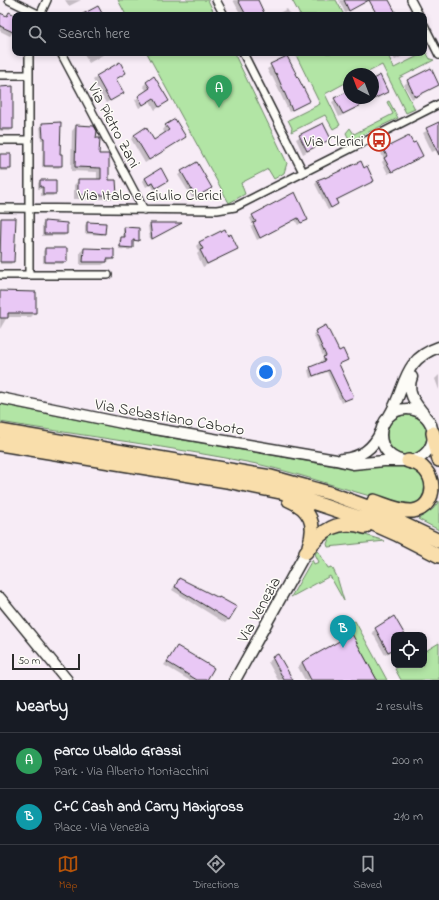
<!DOCTYPE html>
<meta charset="utf-8">
<style>
:root{--surface:#171b24;--page:#242831;--text:#f1f3f6;--muted:#9ea1a6;--line:#363941;--accent:#b45309}
body{margin:0;font-family:"Indie Flower",sans-serif;background:var(--page);color:var(--text)}
.controls{position:absolute;right:12px;bottom:12px;display:grid;overflow:hidden;border-radius:8px;box-shadow:0 2px 6px #0003}
.controls button{width:36px;height:36px;display:grid;place-items:center;padding:0;border:0;border-bottom:1px solid var(--line);background:var(--surface);color:var(--text);font:20px sans-serif}
.compass{position:absolute;left:343px;top:68px;width:36px;height:36px;border-radius:50%;background:var(--surface);box-shadow:0 2px 6px #0003;rotate:318deg}
.scale{position:absolute;left:12px;bottom:10px;width:68px;box-sizing:border-box;padding-left:4px;border:2px solid #2b2b2b;border-top:0;font-size:11px;line-height:14px;white-space:nowrap;color:#2b2b2b;-webkit-text-stroke:3px #fdfcf7;paint-order:stroke}
.you{position:absolute;left:266px;top:372px;width:14px;height:14px;margin:-10px;border:3px solid #fff;border-radius:50%;background:#1a73e8;box-shadow:0 0 0 6px #1a73e833}
.badge{display:grid;place-items:center;width:26px;height:26px;border-radius:50%;background:var(--accent);color:#fff;font-size:13px;font-weight:700}
.pin{position:absolute;translate:-50% -33px;filter:drop-shadow(0 1px 2px #0008)}
.pin::after{content:'';position:absolute;top:21px;width:14px;height:12px;background:inherit;clip-path:polygon(0 0,100% 0,50% 100%)}
.list{margin:0;padding:0;list-style:none}
h2{display:flex;justify-content:space-between;align-items:center;height:52px;margin:0;padding:0 16px;font-size:17px}
h2 small{font-size:13px;font-weight:400;color:var(--muted)}
.list li{display:grid;grid-template-columns:26px 1fr auto;gap:12px;align-items:center;box-sizing:border-box;height:56px;padding:0 16px;border-top:1px solid var(--line)}
.list b{display:block;font-size:15px;white-space:nowrap}
.list p{margin:0;font-size:13px;white-space:nowrap;color:var(--muted)}
.list em{font-size:13px;font-style:normal;color:var(--muted)}
.icon{flex:none;width:22px;height:22px;fill:none;stroke:currentColor;stroke-width:2;stroke-linecap:round;stroke-linejoin:round}
.map{position:relative;flex:none;width:439px;height:680px;overflow:hidden}
.search{position:absolute;background:var(--surface);box-shadow:0 2px 6px #0003;left:12px;right:12px;top:12px;height:44px;display:flex;align-items:center;gap:10px;box-sizing:border-box;padding:0 14px;border-radius:8px;color:var(--muted);font-size:15px}
.sheet{height:164px;background:var(--surface)}
nav{display:flex;justify-content:space-around;align-items:center;box-sizing:border-box;height:56px;border-top:1px solid var(--line);background:var(--surface);font-size:11px;color:var(--muted)}
nav a{display:grid;justify-items:center;gap:2px}
nav .on{color:var(--accent)}
.map>svg:first-child{display:block}
.green{fill:#b2e5a5;stroke:#6e8868}
.shadow{fill:#0003}
.building{fill:#e9c8f5;stroke:#2b2b2b}
.lines{fill:none;stroke-linecap:round;stroke-linejoin:round}
.street-casing{stroke:#2b2b2b;stroke-width:10}
.secondary-casing{stroke:#2b2b2b;stroke-width:13}
.highway-casing{stroke:#2b2b2b;stroke-width:16}
.street{stroke:#fdfcf7;stroke-width:7}
.secondary{stroke:#fdfcf7;stroke-width:10}
.highway{stroke:#f9deab;stroke-width:13}
.labels{text-anchor:middle;stroke-width:3;stroke-linejoin:round;paint-order:stroke}
.street-label{font-size:16px;fill:#2b2b2b;stroke:#fdfcf7}
.poi-label{font-size:16px;fill:#2b2b2b;stroke:#fdfcf7;text-anchor:end}
</style>
<div class="map">
<svg width="439" height="680" viewBox="0 0 439 680">
<rect width="100%" height="100%" fill="#f7ecf6"/>
<filter id="ink" filterUnits="userSpaceOnUse"><feTurbulence type="fractalNoise" baseFrequency=".025" numOctaves="2"/><feDisplacementMap in="SourceGraphic" scale="8" xChannelSelector="R" yChannelSelector="G"/><feConvolveMatrix kernelMatrix="1 2 1 2 8 2 1 2 1" color-interpolation-filters="sRGB"/></filter>
<g filter="url(#ink)">
<path class="green" d="M118,0H208L215,15H126Z
M292,0H336L344,15H300Z
M426,52L430,59L434,60L399,78L415,109L406,113L382,65L364,74H349V81L325,94L340,125L333,129L325,115L291,132L292,128L288,120L320,104L295,53H387L394,68Z
M147,53H234L287,163L284,173L274,179L268,169L241,183L245,194L229,203Z
M389,101L398,118L350,141L346,133L350,128L354,134L393,114L387,102Z
M0,404L149,434L346,468L395,464L417,468L431,490L414,507C361,496 310,476 257,464C172,447 85,436 0,422Z
M387 435a20 20 0 1 1 40 0a20 20 0 1 1-40 0Z
M439,501V530L418,519L433,509Z
M345,529L385,541L328,547L327,544L331,534Z
M317,551L319,552L328,568L332,567L337,577L344,601L330,576L291,597L312,560L314,564L319,562L315,554Z
M355,621L387,680H377L347,625Z
M439,643V680H401L395,669L402,665H424V652Z"/>
<path class="shadow" d="M65,0H81L69,6Z
M233,0H257L247,15H241Z
M339,0H369L345,13Z
M287,9L291,15H275Z
M9,13L15,16V30L10,36L0,31V14L5,17Z
M83,53H106L89,63Z
M391,53H409L395,60Z
M287,57L309,101L289,112L272,76L271,77L267,69Z
M125,73L115,80L122,93L106,103L93,80L97,77Z
M373,80L387,91L339,117L332,102L349,92V98H373Z
M408,81L438,84L412,99L404,85Z
M147,82L167,101L155,110L150,101L139,108L135,100L147,91L143,86Z
M12,87V129L10,131H0V88Z
M60,123L59,155L61,166L59,168L42,167L43,140H41L40,126L43,124Z
M439,123V149L432,152L423,133Z
M322,124L330,139L303,154L296,139Z
M76,126L95,139L98,155L108,181L116,195L111,199H74V185L79,180H97V172L71,171L72,131Z
M166,126L185,137L145,163L131,139L145,128L153,142L165,134L163,130Z
M384,150L421,156L388,174L382,162L384,160L381,153Z
M0,155L10,169L8,171H0Z
M197,163L211,187L193,199L178,175Z
M364,169L373,180L335,201L337,204L328,210L315,184L318,181Z
M145,178L167,181L154,190L151,184L146,187L143,181Z
M40,181L55,193L53,196H41V189H38V183Z
M294,193L307,219L298,225L295,220L257,240L251,227L253,225L250,218Z
M0,219H15L13,261L11,264H0Z
M44,222L66,234L64,236H42V225Z
M87,223L104,233L102,235L85,234V225Z
M150,224H179L150,240L148,226Z
M125,228L138,240L132,242V247L130,250L119,249V240L123,238V230Z
M228,237L237,249L203,267L197,254L199,252L196,246L200,242Z
M45,249H66V262L63,264L43,263V251Z
M84,249L113,250V259L102,265H80V252Z
M0,292L35,313L31,317H7L0,329Z
M326,326L338,352L346,360L338,365L352,396L341,403L327,372L310,378L308,370L322,363L321,361L324,358L313,334Z
M439,375V390L435,379Z
M179,580L235,607L228,620L225,623L172,590Z
M393,618L404,635H394V650L385,655L372,632Z
M177,647L205,680H189L164,665Z
M278,655L292,680H278L268,662Z
M302,662L376,680H305L298,667Z"/>
<path class="building" d="M238,0H258L265,15H246Z
M344,0H389L397,15H377L369,0L349,11Z
M98,6L103,15H81Z
M9,12L15,15V33L0,26V13L7,16Z
M287,56L310,101L292,110L276,73L275,74L270,64Z
M120,62L126,73L116,79L124,93L110,101L96,76Z
M431,68L439,85L415,97L407,80Z
M380,75L388,92L343,114L334,98L349,91V98H373V79Z
M154,76L169,101L159,107L154,98L143,105L138,96L150,88L146,82Z
M13,86V129H0V87Z
M175,119L186,137L149,160L134,135L146,127L154,140L169,130L165,125Z
M61,122L60,154H62V166H44V138H43L42,123Z
M439,122V155L426,128Z
M323,123L331,139L307,151L299,135Z
M76,125L94,126L97,131L96,138H100L99,154H109V180H116L117,195H78V179H101V168L75,167Z
M409,136L413,143L416,142L423,156L392,172L384,158L387,156L383,149Z
M0,154H11V169H0Z
M361,161L364,168L367,166L374,181L336,200L338,204L331,208L317,180L325,177V178Z
M197,162L212,188L196,197L181,171Z
M161,168L168,181L156,188L153,183L149,185L145,178Z
M40,180H56V194H43V187H40Z
M295,192L308,220L301,223L298,218L260,238L253,223L256,222L252,215Z
M1,218H16L14,262H0Z
M44,221L67,223V234H44Z
M87,222L106,223L105,234L87,232Z
M150,223H182L152,239Z
M124,227L139,228V241L133,240V248L120,247L121,237H125Z
M225,229L228,236L231,234L238,249L207,264L200,250L203,249L199,242Z
M45,248H67V262H45Z
M84,248L114,249V259H107V262H83Z
M0,291L36,292V313H8V318H0Z
M326,325L339,351L343,349L348,360L339,364L354,397L344,401L329,370L313,376L310,367L325,361L323,357L326,356L315,331Z
M179,578L219,598V597L237,607L229,620L179,590V589L175,587Z
M394,616L405,635H394V649L388,652L375,628Z
M352,634L377,680H311L302,662Z
M177,646L214,668L207,680H197L167,662Z
M278,654L293,680H284L272,657Z"/>
<g class="lines">
<g class="street-casing">
<path id="street" d="M9,0L40,15
M216,0L224,15
M411,0L419,15
M40,15L47,0
M424,25L439,55
M61,53L144,210
M243,53L303,172
M0,75H29
M0,140H29
M0,208L217,210L235,207L439,104
M0,275H108
M29,275V53"/>
</g>
<g class="secondary-casing">
<path id="secondary" d="M412,377C406,392 415,403 424,414
M0,398L132,425L336,460L353,464L384,461H403
M381 435a26 26 0 1 1 52 0a26 26 0 1 1-52 0Z
M389,416C407,387 401,360 439,347
M342,459C361,457 373,449 381,431
M0,598L67,680
M235,680L306,552"/>
</g>
<g class="highway-casing">
<path id="highway" d="M0,431L271,477L329,493L365,506L439,541
M433,433L439,460
M0,444L227,481L285,493L360,518L396,534L439,556
M289,500C310,509 317,524 309,546
M374,501C386,505 400,512 413,511C439,507 439,466 408,461
M306,552C322,529 338,519 365,527"/>
</g>
<use href="#street" class="street"/>
<use href="#secondary" class="secondary"/>
<use href="#highway" class="highway"/>
</g>
</g>
<defs>
<g id="bus-ring" transform="scale(1.15)"><circle r="9.5" fill="#fdfcf7" stroke="#c8321e" stroke-width="1.5"/><path d="M-5-6H5V4H4V6H2V4H-2V6H-4V4H-5ZM-3.5-4V0h7V-4ZM-3.5 1.2v1.5H-2V1.2ZM2 1.2v1.5H3.5V1.2Z" fill="#c8321e"/></g>
</defs>
<g fill-rule="evenodd">
<use href="#bus-ring" x="379" y="140"/>
</g>
<g class="labels">
<g class="street-label">
<text transform="translate(115 125) rotate(62)" y="6">Via Pietro Zani</text>
<text x="150" y="200">Via Italo e Giulio Clerici</text>
<text transform="translate(170 416) rotate(10)" y="6">Via Sebastiano Caboto</text>
<text transform="translate(258 609) rotate(-61)" y="6">Via Venezia</text>
</g>
<g class="poi-label">
<text x="364" y="146">Via Clerici</text>
</g>
</g>
</svg>
<div class="controls">
<button><svg class="icon" aria-label="locate" viewBox="0 0 24 24"><circle cx="12" cy="12" r="6"/><path d="M12 2v4M12 18v4M2 12h4M18 12h4"/></svg></button>
</div>
<svg class="compass" viewBox="-18 -18 36 36"><path d="M0-13l5 13h-10z" fill="#e53935"/><path d="M0 13l5-13h-10z" fill="#9ea1a6"/></svg>
<div class="scale">50 m</div>
<div class="you"></div>
<div class="pin badge" style="left:219px;top:108px;background:#2e9e5b">A</div>
<div class="pin badge" style="left:343px;top:648px;background:#0f9aa8">B</div>
<div class="search"><svg class="icon" aria-label="search" viewBox="0 0 24 24"><circle cx="10" cy="10" r="6"/><path d="M15 15l6 6"/></svg>Search here</div>
</div>
<section class="sheet">
<h2>Nearby<small>2 results</small></h2>
<ul class="list">
<li><span class="badge" style="background:#2e9e5b">A</span><div><b>parco Ubaldo Grassi</b><p>Park · Via Alberto Montacchini</p></div><em>200 m</em></li>
<li><span class="badge" style="background:#0f9aa8">B</span><div><b>C+C Cash and Carry Maxigross</b><p>Place · Via Venezia</p></div><em>210 m</em></li>
</ul>
</section>
<nav>
<a class="on"><svg class="icon" aria-label="map" viewBox="0 0 24 24"><path d="M3 6l6-2 6 2 6-2v14l-6 2-6-2-6 2zM9 4v14M15 6v14"/></svg>Map</a>
<a><svg class="icon" aria-label="directions" viewBox="0 0 24 24"><path d="M12 3l9 9-9 9-9-9zM9 14v-3h6M13 9l2 2-2 2"/></svg>Directions</a>
<a><svg class="icon" aria-label="saved" viewBox="0 0 24 24"><path d="M7 4h10v16l-5-4-5 4z"/></svg>Saved</a>
</nav>
